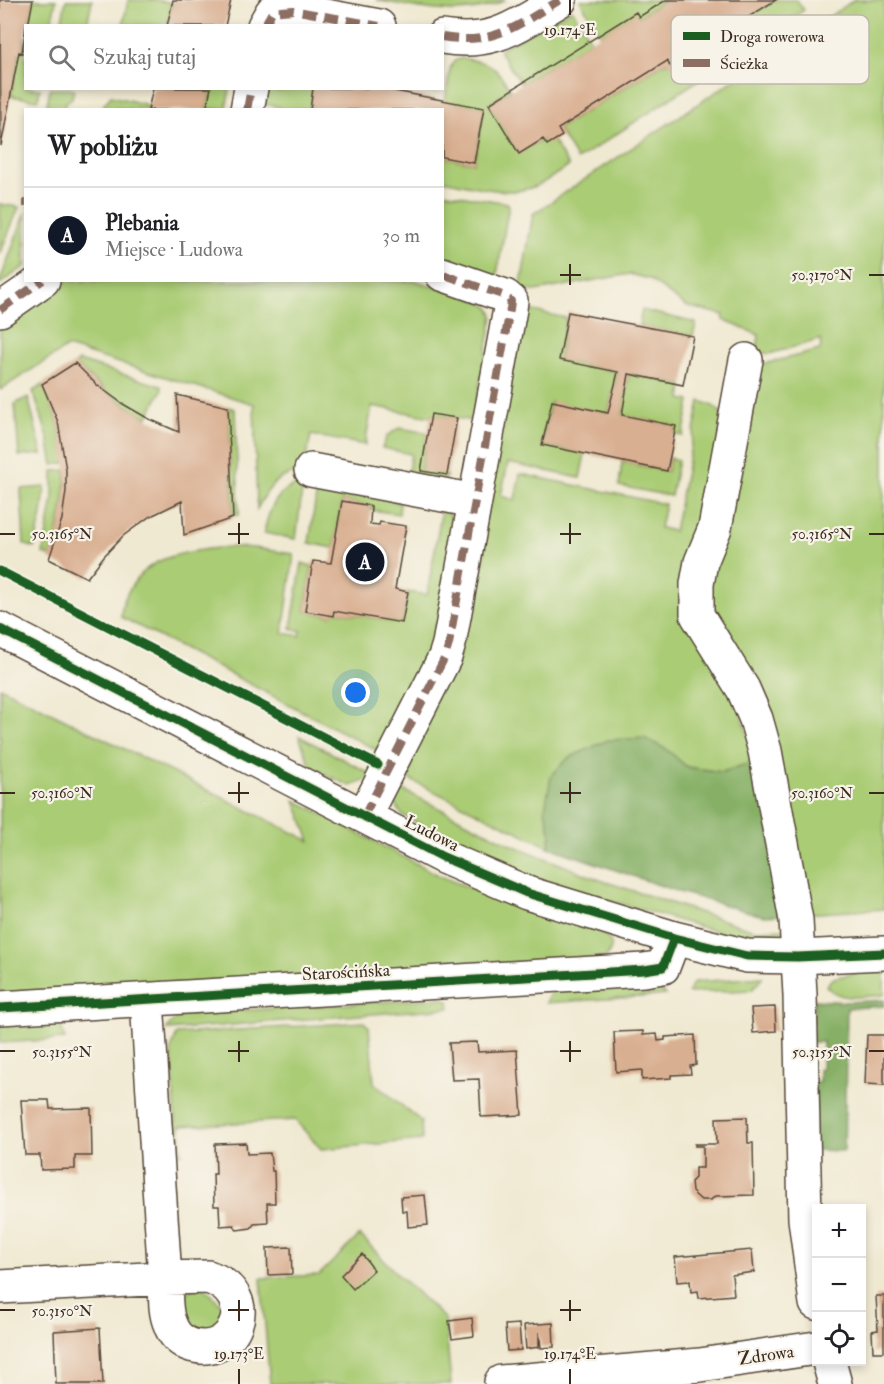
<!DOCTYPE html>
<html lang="pl">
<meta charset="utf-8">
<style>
:root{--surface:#fff;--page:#f2f2f2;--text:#202124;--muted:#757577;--line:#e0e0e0;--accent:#111827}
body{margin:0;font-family:"IM FELL Double Pica",serif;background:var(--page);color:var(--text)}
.controls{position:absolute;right:18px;bottom:18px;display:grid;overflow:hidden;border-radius:0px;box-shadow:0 3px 9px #0003}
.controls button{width:54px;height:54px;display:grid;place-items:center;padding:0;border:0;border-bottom:2px solid var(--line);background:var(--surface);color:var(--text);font:30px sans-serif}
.you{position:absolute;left:356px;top:693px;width:21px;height:21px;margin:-15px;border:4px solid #fff;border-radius:50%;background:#1a73e8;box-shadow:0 0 0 9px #1a73e833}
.badge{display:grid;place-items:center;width:39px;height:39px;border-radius:50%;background:var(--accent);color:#fff;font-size:20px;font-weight:700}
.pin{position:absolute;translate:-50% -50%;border:3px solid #fff;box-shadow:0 2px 6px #0006}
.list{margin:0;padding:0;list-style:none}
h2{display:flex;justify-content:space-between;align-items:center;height:78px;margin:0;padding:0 24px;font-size:26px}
h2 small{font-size:20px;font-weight:400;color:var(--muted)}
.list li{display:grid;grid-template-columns:39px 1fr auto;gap:18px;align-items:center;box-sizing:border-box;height:96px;padding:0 24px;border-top:2px solid var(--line)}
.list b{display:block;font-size:22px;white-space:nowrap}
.list p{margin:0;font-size:20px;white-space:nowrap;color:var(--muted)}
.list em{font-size:20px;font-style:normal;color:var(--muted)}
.icon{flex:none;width:33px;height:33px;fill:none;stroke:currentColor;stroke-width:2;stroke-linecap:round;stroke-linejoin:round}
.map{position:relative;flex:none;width:884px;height:1384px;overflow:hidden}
.search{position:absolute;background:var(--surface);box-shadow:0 3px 9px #0003;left:24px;top:24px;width:420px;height:66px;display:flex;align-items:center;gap:15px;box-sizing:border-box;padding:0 21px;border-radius:0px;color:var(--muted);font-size:22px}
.panel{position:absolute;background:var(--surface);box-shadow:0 3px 9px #0003;left:24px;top:108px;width:420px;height:174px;border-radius:0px}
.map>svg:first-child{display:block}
.green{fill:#aacc74;stroke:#727b49;stroke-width:1.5}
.forest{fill:#87b066;stroke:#616d42;stroke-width:1.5}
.building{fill:#d9af91}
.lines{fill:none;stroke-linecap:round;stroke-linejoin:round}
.minor-casing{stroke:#564739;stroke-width:36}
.minor{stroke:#fff;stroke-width:33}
.quiet{stroke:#8d6e63;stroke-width:8;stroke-dasharray:15 8;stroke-linecap:butt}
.cycleway-casing{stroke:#f7f3e8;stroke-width:13}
.cycleway{stroke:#1b5e20;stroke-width:9}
.ticks{fill:none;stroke:#3b2a1e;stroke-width:2}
.labels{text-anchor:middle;stroke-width:4.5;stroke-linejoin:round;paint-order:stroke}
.street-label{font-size:18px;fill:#3b2a1e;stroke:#f7f3e8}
.key{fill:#f7f3e8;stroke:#bfb7ab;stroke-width:1.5}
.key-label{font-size:16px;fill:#3b2a1e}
.ticks-label{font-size:15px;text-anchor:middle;fill:#3b2a1e;stroke:#f7f3e8;stroke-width:4.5;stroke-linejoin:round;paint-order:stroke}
</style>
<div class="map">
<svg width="884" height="1384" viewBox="0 0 884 1384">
<rect width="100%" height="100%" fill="#f7f3e8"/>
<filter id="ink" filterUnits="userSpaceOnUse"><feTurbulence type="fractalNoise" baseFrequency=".0167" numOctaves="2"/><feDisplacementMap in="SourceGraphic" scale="12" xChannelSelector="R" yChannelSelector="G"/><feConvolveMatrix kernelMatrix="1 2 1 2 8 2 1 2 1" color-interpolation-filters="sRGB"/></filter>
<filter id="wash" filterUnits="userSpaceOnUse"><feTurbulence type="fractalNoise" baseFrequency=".008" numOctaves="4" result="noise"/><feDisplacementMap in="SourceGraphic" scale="24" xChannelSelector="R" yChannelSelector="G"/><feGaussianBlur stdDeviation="1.35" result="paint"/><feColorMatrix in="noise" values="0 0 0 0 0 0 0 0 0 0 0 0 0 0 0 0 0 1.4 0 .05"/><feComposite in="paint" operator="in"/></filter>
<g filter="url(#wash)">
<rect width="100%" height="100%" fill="#f0e9d2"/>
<path class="green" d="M33,0H56L51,25L28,26Z
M66,0H92L87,25H61Z
M128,0H156L172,3L167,25H123Z
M376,0H506C464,20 420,8 376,0Z
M580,0H666L639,17L636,13L600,35Z
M776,0H797L804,10L735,56L725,40L728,38L724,32Z
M854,0H884V909L802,914L773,751L702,609L755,362L768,363L820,350L822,339L769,354L757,351L759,335L723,320L724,315L686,306L649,279L630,274L535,291L521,289V284L533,214Z
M572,9L591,41L521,84L500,52V49Z
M25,36L26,88L40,89L38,100L11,96L19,52H22Z
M709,41L713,47L716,45L726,62L577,160L558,129L667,61L670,65Z
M462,58C493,64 493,64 511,90L489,104L519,153L543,139L553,141L569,166C558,172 548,181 536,186C509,198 471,185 443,180L442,157L474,163L484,108L445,101L450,69L454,61Z
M50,89H74L72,98L65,103L64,109H46Z
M211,89H230L226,109H206Z
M259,89L282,91L283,89H313L310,109H279V107L257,102Z
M111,96L149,105L148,109H104V104Z
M442,192L507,203L509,205L496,280L443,262Z
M0,204L19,207L0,254Z
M25,213V266L0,284V281Z
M63,281H416L477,300C485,304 491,306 493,316L473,421L432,414L431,417L372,406L365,445L311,435L303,472C277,474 269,487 257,509L254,404L67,347L0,390V323Z
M520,308L566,318L559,360L618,372L608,413L551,402L542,445L585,454L580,478L508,463L501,496L515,500L520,474L665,504L660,528L674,531L700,401C712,405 718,407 724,418L703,537L694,535L692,538L690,563L757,761L722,772L687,767L666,749L545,809L551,835L549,847L396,773L443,682Z
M642,310L696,323L693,336L639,326Z
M79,361L161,386L162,390L147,418C120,403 97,386 76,364Z
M629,374L683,385L681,399L690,401L683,436L675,434L676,426L622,415Z
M43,385L58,422L66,463L53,465L48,437L33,391Z
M28,397L42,454L19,456L15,404Z
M228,407L235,409L239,515H233Z
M399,428L428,433L421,470L447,475L445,480L407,477L411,454L382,448L387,436Z
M670,458L678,460L671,496L619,486L622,462L667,471Z
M66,470C65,500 61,528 50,556L43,554L53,499V471Z
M319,476L400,503L399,514L371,510V506L342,501L334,548L309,543Z
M303,484L296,539L264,533C268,511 277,486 303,484Z
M45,487L42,515L34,548L24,544L21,489Z
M442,508L456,520L441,635L384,754L121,617C121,597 137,574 154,564C173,552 217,547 239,547C257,547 276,552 294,554L283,633L300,636L301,631L291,628L302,563L312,566L305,611L332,616L334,611L402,623L408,592L427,595Z
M0,687L310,841L295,800L440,876L515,906L597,930C609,937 617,944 606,957L0,996Z
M299,736L371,774L364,781L350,786L311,768Z
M391,784L512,845L600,880L754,930L788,929L789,942L743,939L549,883L506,869L402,815C395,805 391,797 391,784Z
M884,966V995C863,996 842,1003 826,986C832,975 843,976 854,974V967Z
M763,977L752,990L688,993L694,982Z
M654,984L666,995L546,1003L552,990Z
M442,998L449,1001L450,1008L166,1030L173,1021L185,1014Z
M59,1020L65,1039L0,1043V1023Z
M364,1022L369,1027L374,1083L421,1121L422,1140L321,1149L295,1120L180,1126L182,1154L178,1152L171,1049L177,1034Z
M360,1235L396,1273L445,1319L451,1384H270L261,1278L319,1275Z
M201,1285L227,1310L212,1334L184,1329L178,1301L183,1293Z"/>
<path class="forest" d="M644,738L666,749L687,767L722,772L757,761L785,915L763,916L679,892L549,847L551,835L545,809L551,776L568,758L608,740Z
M814,1000L847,1002L884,1000V1006L847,1008L844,1151L814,1150L813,1082H819V1069H822L823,1042H812Z"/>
<g id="blocks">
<path class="building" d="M0,0H33L28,26H26L22,53L19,52L1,146Z
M173,0H231L225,26H167Z
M666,0H776L724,32L728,38L720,43L713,47L709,41L670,66L667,61L558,129L562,136L547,145L543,139L519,154L489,104L636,12L639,17Z
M153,88H211L206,110H148Z
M313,88H379L484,108L474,163L442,157V110H310Z
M568,312L693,336L683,385L629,374L622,415L676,426L667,471L542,445L552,401L608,413L618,372L559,360Z
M75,363L97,385L123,404L149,419L179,432L177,395L228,407L233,518L184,535L182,501L149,517L123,536L104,556L87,578L49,559L62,519L66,491V470L58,422L42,384Z
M431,414L457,418L447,475L421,471Z
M342,501L371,506L370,524L379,525L380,522L406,526L395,589L408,592L402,623L334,611L333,616L305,611L313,561L331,563Z
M775,1007L776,1031L753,1033L751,1008Z
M643,1031V1035L657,1034L658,1041L665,1040V1037L695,1035L696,1065L690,1066L691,1074L671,1075V1078L642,1080V1070L616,1072L614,1032Z
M867,1035H884V1085L865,1084Z
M477,1042L478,1052L517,1050L522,1115L481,1117L479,1079L452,1080L449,1043Z
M21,1100H49L50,1109L91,1108L92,1156H75V1169L41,1170L40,1155H25Z
M747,1117L748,1143H753L754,1195L715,1196L711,1200H701L692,1192L691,1182L695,1178V1168H703V1146H695V1144H717L716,1118Z
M246,1143L247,1154L270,1153L272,1171H274L275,1203H267L268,1223L254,1224L251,1228L237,1230L234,1225L220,1226L219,1206H214L213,1174H216L215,1144Z
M425,1195L428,1225L408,1227L407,1211H402L401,1197Z
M291,1247L292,1274L268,1275L267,1248Z
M752,1250L754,1272L732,1275L734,1295L699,1298L698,1291L691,1292L690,1281L677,1282L675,1257Z
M362,1254L374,1270L353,1289L341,1275Z
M876,1296H884V1352H873L872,1331L878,1330Z
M472,1318L474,1336L452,1339L449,1321Z
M553,1323L554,1347L541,1348L539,1332V1347L526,1349L524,1325Z
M519,1324L521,1350L507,1351L505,1325Z
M100,1328L103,1384H56L54,1331Z"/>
</g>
</g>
<g filter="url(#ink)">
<use href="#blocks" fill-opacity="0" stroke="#564739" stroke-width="1.5"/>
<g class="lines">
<g class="minor-casing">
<path id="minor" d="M264,26L272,12L293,10L379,26
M442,37C494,46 518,25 560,0
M247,110L251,88
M0,310L43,280
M746,360L715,528L701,562L697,584V615L743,689L756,719L765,751L796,920L800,995L805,1219L816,1303
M311,470L475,501
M0,629L443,857L527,893L674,938L747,956L798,957L884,953
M364,816L445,657L449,644L510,309L511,301L505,296L442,274
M0,1008L644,970L663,967L674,938
M208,1277C263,1295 234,1362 188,1344C179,1340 173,1333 170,1324C164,1311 166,1292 165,1278Z
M0,1287L165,1278L147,1001
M829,1362L835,1384
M501,1382L700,1365L816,1348"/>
</g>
<use href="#minor" class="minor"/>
<path class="quiet" d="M264,26L272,12L293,10L379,26
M442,37C494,46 518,25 560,0
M247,110L251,88
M23,203H26
M0,310L43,280
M364,816L445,657L449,644L510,309L511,301L505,296L442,274"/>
<g class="cycleway-casing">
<path id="cycleway" d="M0,571L378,765
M0,629L443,857L527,893L674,938L747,956L798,957L884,953
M0,1008L644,970L663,967L674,938"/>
</g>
<use href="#cycleway" class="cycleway"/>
</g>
</g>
<path class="ticks" d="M570,0V15M570,264V285M560,275H581M869,275H884M239,523V544M570,523V544M0,534H15M228,534H249M560,534H581M869,534H884M239,782V803M570,782V803M0,793H15M228,793H249M560,793H581M869,793H884M239,1041V1062M570,1041V1062M0,1051H15M228,1051H249M560,1051H581M869,1051H884M239,1300V1321M570,1300V1321M0,1310H15M228,1310H249M560,1310H581M239,1369V1384M570,1369V1384"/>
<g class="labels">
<g class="street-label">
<text transform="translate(432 833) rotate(27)" y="6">Ludowa</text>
<text transform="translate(346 972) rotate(-3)" y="6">Starościńska</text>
<text transform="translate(766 1355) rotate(-8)" y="6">Zdrowa</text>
</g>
</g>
<rect x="671" y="15" width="198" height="69" rx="9" class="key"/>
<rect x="683" y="32" width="27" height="8" fill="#1b5e20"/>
<rect x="683" y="59" width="27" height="8" fill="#8d6e63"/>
<g class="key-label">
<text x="720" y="42">Droga rowerowa</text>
<text x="720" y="69">Ścieżka</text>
</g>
<g class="ticks-label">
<text x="570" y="35">19.174°E</text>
<text x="822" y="280">50.3170°N</text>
<text x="62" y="539">50.3165°N</text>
<text x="822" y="539">50.3165°N</text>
<text x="62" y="798">50.3160°N</text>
<text x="822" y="798">50.3160°N</text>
<text x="62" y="1057">50.3155°N</text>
<text x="822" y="1057">50.3155°N</text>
<text x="62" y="1316">50.3150°N</text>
<text x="239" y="1359">19.173°E</text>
<text x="570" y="1359">19.174°E</text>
</g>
</svg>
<div class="controls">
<button>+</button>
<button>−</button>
<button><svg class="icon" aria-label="locate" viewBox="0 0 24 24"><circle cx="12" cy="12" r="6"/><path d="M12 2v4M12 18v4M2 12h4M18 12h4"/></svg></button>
</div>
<div class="you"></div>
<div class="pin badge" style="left:365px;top:562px">A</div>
<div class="search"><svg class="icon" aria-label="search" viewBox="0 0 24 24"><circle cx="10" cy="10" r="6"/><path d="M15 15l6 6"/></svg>Szukaj tutaj</div>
<section class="panel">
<h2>W pobliżu<small></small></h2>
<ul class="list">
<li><span class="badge">A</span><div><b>Plebania</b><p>Miejsce · Ludowa</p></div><em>30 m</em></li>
</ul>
</section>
</div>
